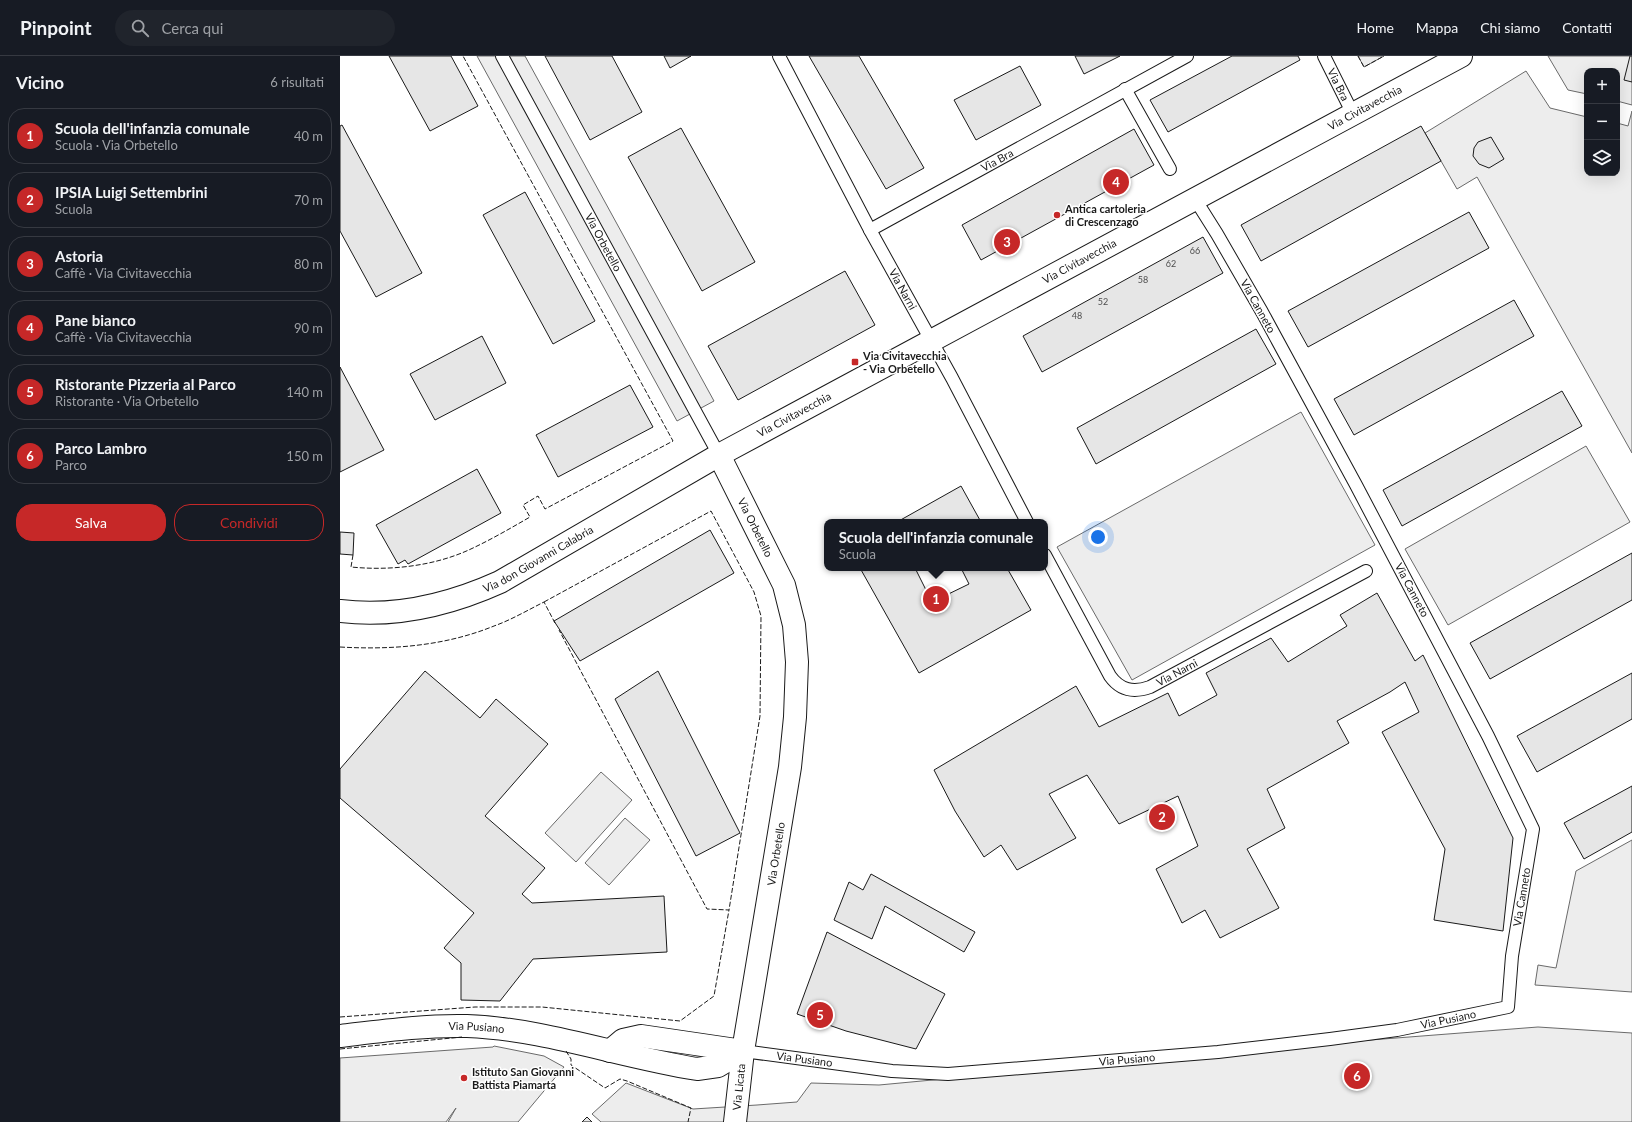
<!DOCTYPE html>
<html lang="it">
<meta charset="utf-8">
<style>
:root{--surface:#171b24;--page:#20242c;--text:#f1f3f6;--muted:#9ea1a6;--line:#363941;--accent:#c62828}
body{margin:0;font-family:Lato,sans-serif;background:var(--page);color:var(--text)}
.controls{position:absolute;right:12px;top:12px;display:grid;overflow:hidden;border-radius:8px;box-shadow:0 4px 16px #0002}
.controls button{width:36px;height:36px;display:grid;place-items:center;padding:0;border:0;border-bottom:1px solid var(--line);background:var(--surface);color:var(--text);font:20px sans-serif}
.you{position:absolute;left:758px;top:481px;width:14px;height:14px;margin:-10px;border:3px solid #fff;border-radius:50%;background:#1a73e8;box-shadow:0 0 0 6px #1a73e833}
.badge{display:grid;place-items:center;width:26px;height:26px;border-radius:50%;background:var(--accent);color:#fff;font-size:13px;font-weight:700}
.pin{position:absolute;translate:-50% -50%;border:2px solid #fff;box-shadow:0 1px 4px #0006}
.popup{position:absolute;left:484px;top:463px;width:224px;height:52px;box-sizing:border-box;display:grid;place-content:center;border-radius:8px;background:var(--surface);filter:drop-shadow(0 1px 3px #0005);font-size:13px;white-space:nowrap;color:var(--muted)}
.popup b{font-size:15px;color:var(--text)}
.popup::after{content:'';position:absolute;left:50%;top:100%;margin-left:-8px;border:8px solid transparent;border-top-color:var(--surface)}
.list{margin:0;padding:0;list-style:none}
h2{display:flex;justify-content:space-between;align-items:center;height:52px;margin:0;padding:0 16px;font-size:17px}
h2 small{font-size:13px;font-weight:400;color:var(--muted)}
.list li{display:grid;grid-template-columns:26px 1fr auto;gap:12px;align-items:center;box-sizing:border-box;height:56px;margin:0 8px 8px;padding:0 8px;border:1px solid var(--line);border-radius:16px}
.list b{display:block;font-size:15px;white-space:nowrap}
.list p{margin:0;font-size:13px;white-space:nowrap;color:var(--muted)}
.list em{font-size:13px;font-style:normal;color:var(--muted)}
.actions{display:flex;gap:8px;padding:12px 16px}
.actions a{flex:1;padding:9px 0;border:1px solid var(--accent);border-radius:16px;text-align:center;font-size:14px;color:var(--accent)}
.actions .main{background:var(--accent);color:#fff}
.icon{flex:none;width:22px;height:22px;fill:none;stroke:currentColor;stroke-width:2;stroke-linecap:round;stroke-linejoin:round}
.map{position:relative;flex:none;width:1292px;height:1066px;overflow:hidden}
header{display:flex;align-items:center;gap:24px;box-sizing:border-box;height:56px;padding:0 20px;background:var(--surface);border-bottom:1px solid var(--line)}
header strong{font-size:19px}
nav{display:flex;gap:22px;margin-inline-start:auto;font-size:14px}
.search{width:280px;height:36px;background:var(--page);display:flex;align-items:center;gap:10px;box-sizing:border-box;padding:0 14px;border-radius:22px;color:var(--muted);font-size:15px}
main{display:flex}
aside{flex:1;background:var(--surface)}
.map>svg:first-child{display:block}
.built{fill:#ededed;stroke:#6a6a6a}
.building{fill:#e6e6e6;stroke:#1a1a1a}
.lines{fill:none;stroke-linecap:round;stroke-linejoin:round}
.lane-casing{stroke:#1a1a1a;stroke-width:14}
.street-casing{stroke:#1a1a1a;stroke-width:24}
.secondary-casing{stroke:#1a1a1a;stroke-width:24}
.lane{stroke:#fff;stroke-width:12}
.street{stroke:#fff;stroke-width:22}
.secondary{stroke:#fff;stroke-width:22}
.fence{stroke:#1a1a1a;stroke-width:1;stroke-dasharray:5 2;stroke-linecap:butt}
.poi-dot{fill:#c62828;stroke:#fff;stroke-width:1.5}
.labels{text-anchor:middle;stroke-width:3;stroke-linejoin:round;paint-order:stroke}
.number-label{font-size:9px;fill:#4d4d4d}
.street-label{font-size:11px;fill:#1a1a1a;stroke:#fff}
.poi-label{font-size:11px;font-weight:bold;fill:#1a1a1a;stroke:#fff;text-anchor:start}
</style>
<header>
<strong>Pinpoint</strong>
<div class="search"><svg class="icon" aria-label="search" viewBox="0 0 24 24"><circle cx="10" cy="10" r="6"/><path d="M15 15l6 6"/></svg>Cerca qui</div>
<nav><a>Home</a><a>Mappa</a><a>Chi siamo</a><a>Contatti</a></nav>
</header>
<main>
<aside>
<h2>Vicino<small>6 risultati</small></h2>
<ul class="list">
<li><span class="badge">1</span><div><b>Scuola dell'infanzia comunale</b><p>Scuola · Via Orbetello</p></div><em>40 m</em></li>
<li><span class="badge">2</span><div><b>IPSIA Luigi Settembrini</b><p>Scuola</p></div><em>70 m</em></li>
<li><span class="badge">3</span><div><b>Astoria</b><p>Caffè · Via Civitavecchia</p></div><em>80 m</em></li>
<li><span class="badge">4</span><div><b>Pane bianco</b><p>Caffè · Via Civitavecchia</p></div><em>90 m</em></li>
<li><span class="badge">5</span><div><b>Ristorante Pizzeria al Parco</b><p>Ristorante · Via Orbetello</p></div><em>140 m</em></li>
<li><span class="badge">6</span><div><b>Parco Lambro</b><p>Parco</p></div><em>150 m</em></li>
</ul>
<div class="actions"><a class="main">Salva</a><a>Condividi</a></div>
</aside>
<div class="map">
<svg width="1292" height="1066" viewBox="0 0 1292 1066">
<rect width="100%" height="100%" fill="#fff"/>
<path class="built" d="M137,0H185L374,345L337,365Z
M1018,0H1044L1024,11Z
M1208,0H1292V49L1277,45V15H1247V38L1228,34Z
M1186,15L1210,52L1247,61V117H1277V67L1288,70L1292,55V397L1137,121L1117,133L1085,77Z
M961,356L1035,489L792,624L717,491Z
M1246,390L1290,466L1108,569L1065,493Z
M261,716L292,744L236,806L205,777Z
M285,762L310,784L269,829L245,807Z
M1292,784V936L1195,929L1198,909L1216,912L1236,815Z
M1198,971L1292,977V1066H261L252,1058L286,1027L353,1053L417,1049L457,1046L471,1027L539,1029L966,989Z
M154,990L204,1000L224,1011L178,1066H108L116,1052L106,1066H0V1002L153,991Z"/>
<path class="building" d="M49,0H111L138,50L90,75Z
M205,0H272L302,56L250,84Z
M324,0H351L330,12Z
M469,0H519L584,112L546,133Z
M735,0H780L744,18Z
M892,0H958L960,4L828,76L810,44Z
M1290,0H1292V26L1284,24Z
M680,10L701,49L636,84L614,44Z
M2,69L82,217L36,241L0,175V70Z
M1081,70L1101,105L921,205L901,169Z
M341,72L415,206L362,235L288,101Z
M794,73L814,109L641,204L622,169Z
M1151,81L1164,103L1149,112L1139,108L1133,100L1134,92L1138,86Z
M185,136L255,265L213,288L143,159Z
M1129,156L1149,192L968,291L948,255Z
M863,181L883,217L702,316L683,280Z
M505,215L535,269L398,344L368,290Z
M1174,244L1194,280L1014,379L994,343Z
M916,273L936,308L756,408L737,372Z
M142,280L166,327L95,364L70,318Z
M0,311L44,394L0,416Z
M290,329L313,371L218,421L196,379Z
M1222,335L1242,370L1062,470L1043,434Z
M137,413L161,457L68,508L65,504L58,508L36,469Z
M621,430L641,466H557Z
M370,474L394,517L240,605L214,565Z
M0,476L14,477L13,499L0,498Z
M1292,497V544L1150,623L1130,587Z
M520,512H575L592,546L629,528L621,512H667L691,554L579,617Z
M1037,537L1075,605L1083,599L1173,782L1163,875L1094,864L1105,793L1042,676L1079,656L1065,626L1050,636L997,665L1009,687L927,733L945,772L907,793L939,852L880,882L865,854L842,867L816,813L858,790L838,740L779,768L747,719L709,738L736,782L677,814L661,789L644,801L615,755L594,714L736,630L759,671L828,637L839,660L877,639L866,617L931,582L948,606L1007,570L1000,559Z
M85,615L140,662L156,643L208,688L145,760L205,812L182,838L192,847L324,840L327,896L193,903L160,945L121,944V907L104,892L134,857L0,742V713Z
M318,615L400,777L356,800L275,643Z
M1292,617V663L1197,716L1177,680Z
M1292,730V776L1244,803L1224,767Z
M531,818L635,876L624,896L545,850L532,883L494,864L509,826L523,834Z
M487,876L605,938L576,993L506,975L457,958Z
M247,1061L252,1066H242Z"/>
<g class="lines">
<g class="lane-casing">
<g id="lane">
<path id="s1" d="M162,0L379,399"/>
<path id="s2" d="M439,0L530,174L612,322L687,466"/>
<path id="s3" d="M984,0L1013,58"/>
<path d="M785,33L830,113"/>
<path id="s4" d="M530,174L847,0"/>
<path id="s5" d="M705,499L770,620C780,634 793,637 810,631L1026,515"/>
<path id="s6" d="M403,995L552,1015L608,1018L878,996L990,983L1057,974L1168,951L1172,900L1193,773L1148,680L1016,429L922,256L877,178L855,143"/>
</g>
</g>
<g class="street-casing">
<g id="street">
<path id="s7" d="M379,399L444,529L454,569L457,606L455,661L450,711L403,995L395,1066"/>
<path id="s8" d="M0,980C42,975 85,969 127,970C205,973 280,1001 357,1013L378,1010L403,995"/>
<path d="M270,995L283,984L301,980L403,995"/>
</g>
</g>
<g class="secondary-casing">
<g id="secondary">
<path id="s9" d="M0,555C56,562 109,549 160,526L379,399L1121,0"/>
</g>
</g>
<use href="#lane" class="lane"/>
<use href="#street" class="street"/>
<use href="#secondary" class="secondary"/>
<path class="fence" d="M1018,0L1024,11L1044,0
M13,499L11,511C51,515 96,510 133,492C152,483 171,472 190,461L183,449L198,440L205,453L333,385L123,0
M204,546L371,455L414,536L421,560L420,660L389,854
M0,591C52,594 105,590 154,570C171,564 188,554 204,546L215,567
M0,961L135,951H202L340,965L374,940L389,854L367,853L219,574
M0,993L122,981
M226,995L231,1003V1009L265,1032L280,1023L287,1025L351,1052L348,1066"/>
</g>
<g class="poi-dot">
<circle cx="717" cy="159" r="4"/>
<rect x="511" y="302" width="8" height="8" rx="2"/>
<circle cx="124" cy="1022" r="4"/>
</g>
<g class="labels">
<g class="number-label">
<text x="855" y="198">66</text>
<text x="831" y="211">62</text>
<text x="803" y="227">58</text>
<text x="763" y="249">52</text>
<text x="737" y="263">48</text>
</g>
<g class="street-label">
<text dy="4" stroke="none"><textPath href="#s3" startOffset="32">Via Bra</textPath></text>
<text dy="4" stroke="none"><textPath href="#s9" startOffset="1151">Via Civitavecchia</textPath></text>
<text dy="4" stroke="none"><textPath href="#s4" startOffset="145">Via Bra</textPath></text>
<text dy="4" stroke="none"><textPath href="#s1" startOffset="212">Via Orbetello</textPath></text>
<text dy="4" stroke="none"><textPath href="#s9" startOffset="827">Via Civitavecchia</textPath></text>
<text dy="4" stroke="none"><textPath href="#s2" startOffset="264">Via Narni</textPath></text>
<text transform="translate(918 250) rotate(61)" y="4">Via Canneto</text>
<text dy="4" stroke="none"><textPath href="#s9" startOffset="503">Via Civitavecchia</textPath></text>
<text dy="4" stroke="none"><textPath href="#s7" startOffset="81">Via Orbetello</textPath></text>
<text dy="4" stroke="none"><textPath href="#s9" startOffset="209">Via don Giovanni Calabria</textPath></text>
<text transform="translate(1072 534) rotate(62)" y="4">Via Canneto</text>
<text dy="4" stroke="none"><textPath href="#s5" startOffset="213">Via Narni</textPath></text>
<text transform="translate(436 798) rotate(-81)" y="4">Via Orbetello</text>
<text dy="4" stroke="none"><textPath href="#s6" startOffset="882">Via Canneto</textPath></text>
<text dy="4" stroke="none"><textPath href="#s6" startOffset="710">Via Pusiano</textPath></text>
<text dy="4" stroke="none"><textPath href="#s8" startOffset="137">Via Pusiano</textPath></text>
<text dy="4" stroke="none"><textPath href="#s6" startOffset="62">Via Pusiano</textPath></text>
<text dy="4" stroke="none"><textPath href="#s6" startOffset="386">Via Pusiano</textPath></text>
<text transform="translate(399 1031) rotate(-84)" y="4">Via Licata</text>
</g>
<g class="poi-label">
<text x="725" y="157">Antica cartoleria<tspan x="725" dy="13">di Crescenzago</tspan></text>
<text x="523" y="304">Via Civitavecchia<tspan x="523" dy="13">- Via Orbetello</tspan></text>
<text x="132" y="1020">Istituto San Giovanni<tspan x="132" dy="13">Battista Piamarta</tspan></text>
</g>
</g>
</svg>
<div class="controls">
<button>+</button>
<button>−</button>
<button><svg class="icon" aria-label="layers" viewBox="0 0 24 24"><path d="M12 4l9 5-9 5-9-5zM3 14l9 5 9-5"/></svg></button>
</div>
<div class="you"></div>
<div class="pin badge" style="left:596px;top:543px">1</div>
<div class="popup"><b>Scuola dell'infanzia comunale</b>Scuola</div>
<div class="pin badge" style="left:822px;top:761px">2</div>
<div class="pin badge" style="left:667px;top:186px">3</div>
<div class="pin badge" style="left:776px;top:126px">4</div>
<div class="pin badge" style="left:480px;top:959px">5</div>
<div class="pin badge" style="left:1017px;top:1020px">6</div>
</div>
</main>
